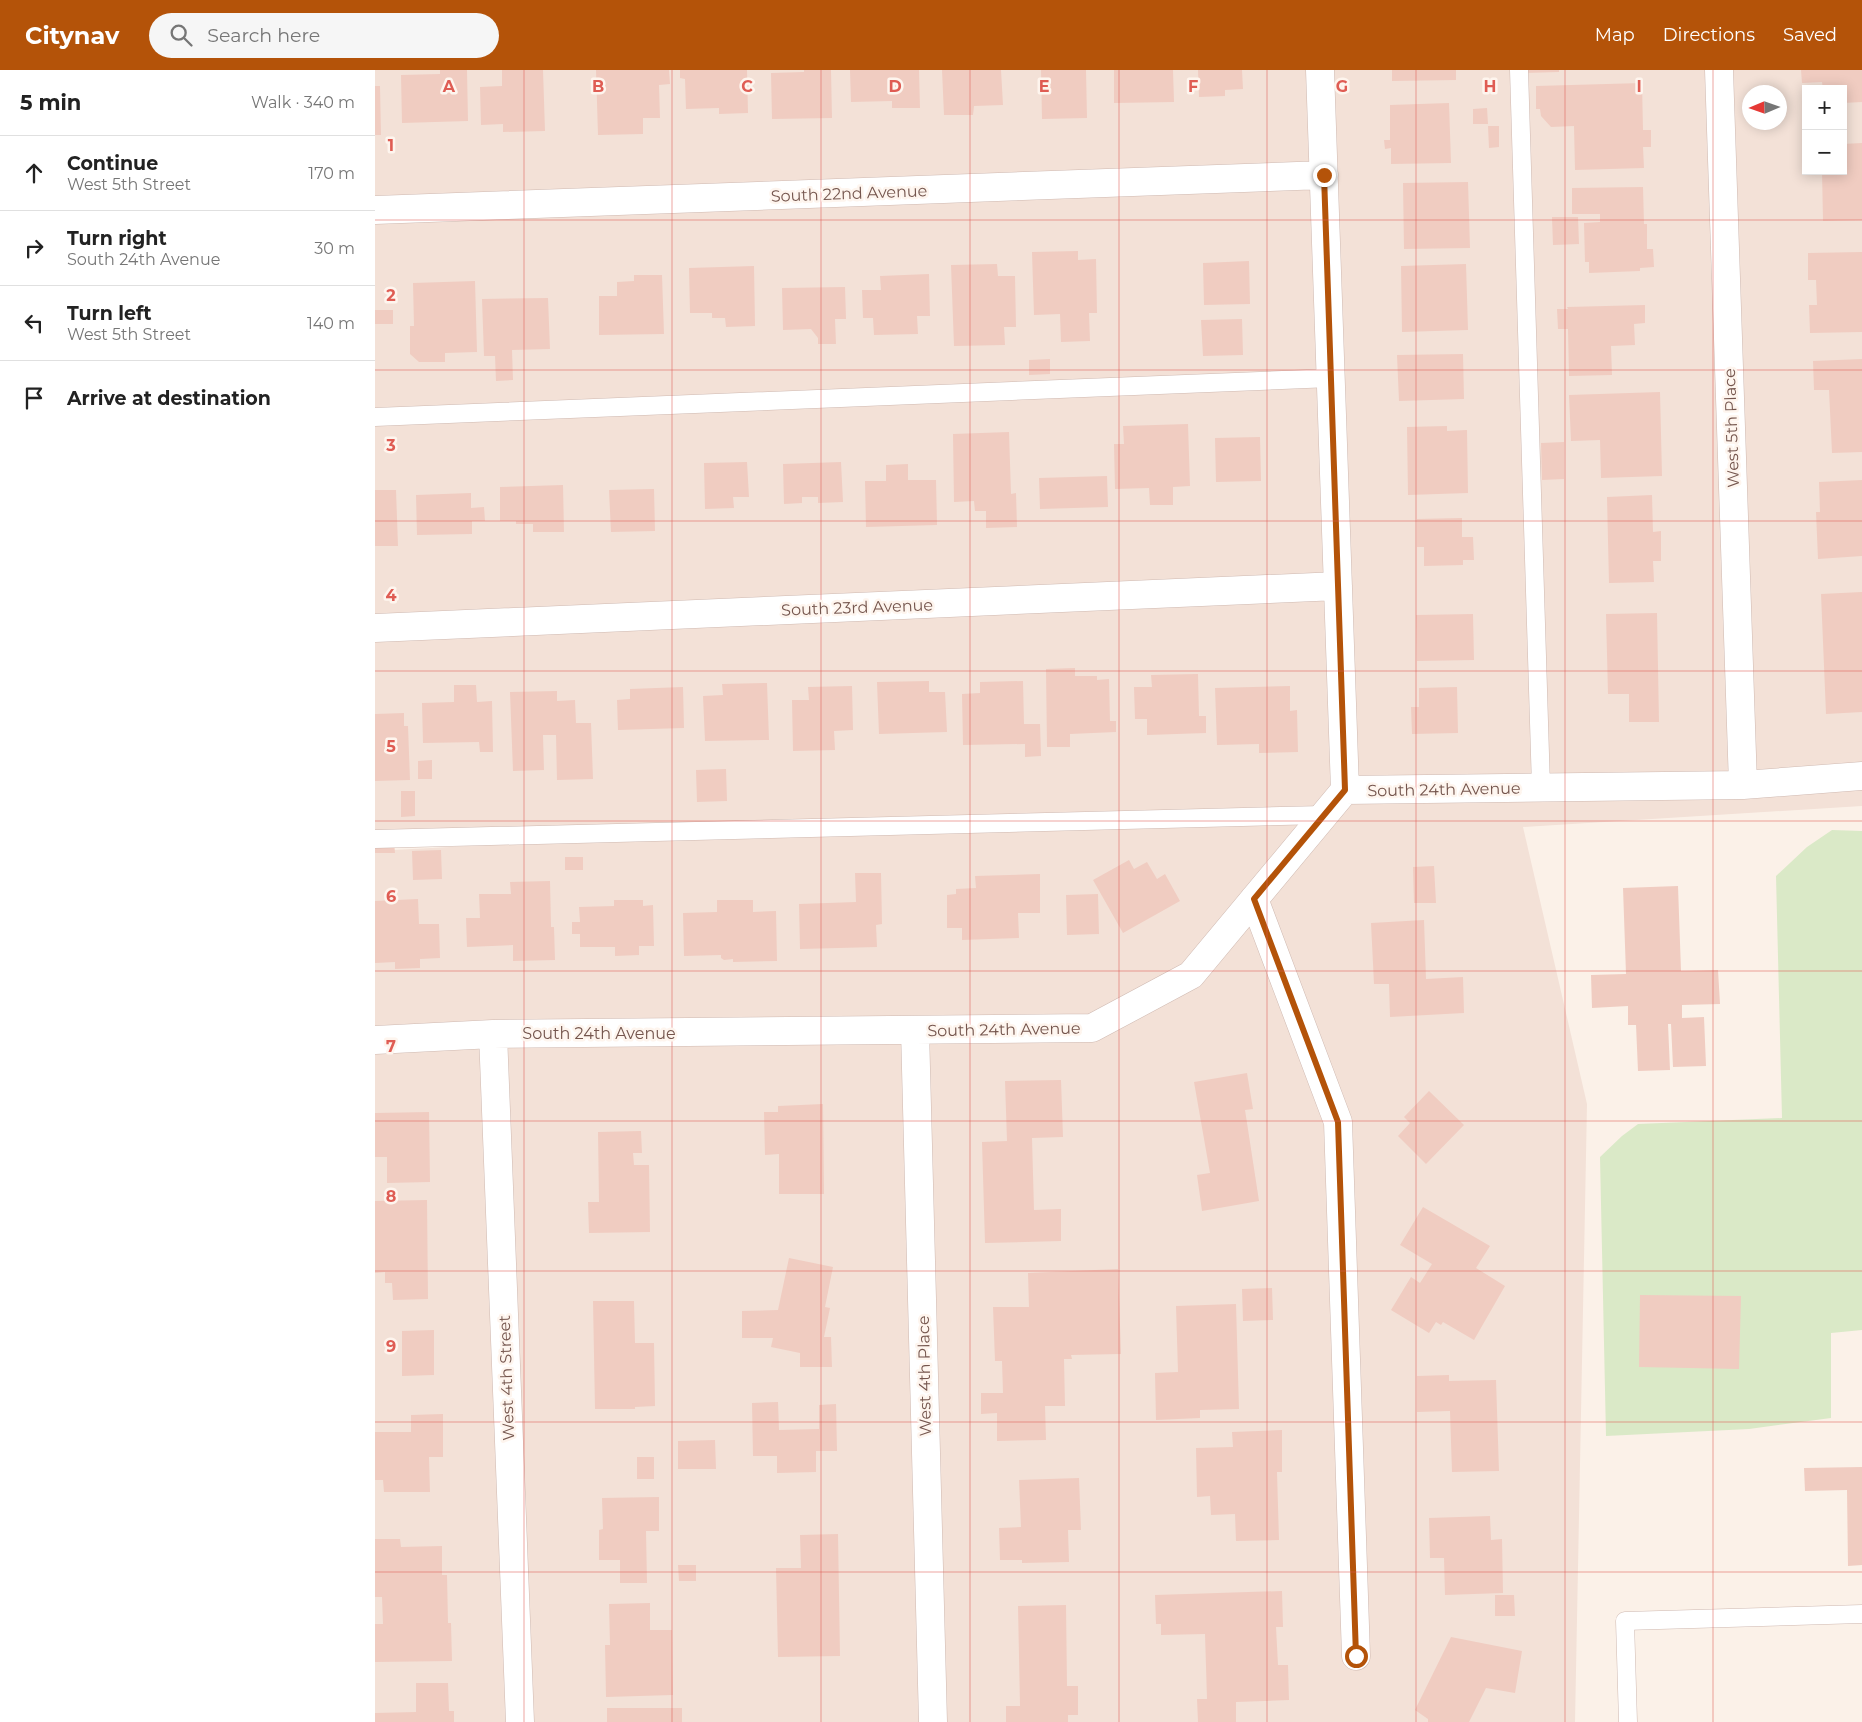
<!DOCTYPE html>
<meta charset="utf-8">
<style>
:root{--surface:#fff;--page:#f6f6f6;--text:#222;--muted:#767676;--line:#e0e0e0;--accent:#b45309}
body{margin:0;font-family:Montserrat,sans-serif;background:var(--page);color:var(--text)}
.controls{position:absolute;right:15px;top:15px;display:grid;overflow:hidden;border-radius:0px;box-shadow:0 2px 12px #0003}
.controls button{width:45px;height:45px;display:grid;place-items:center;padding:0;border:0;border-bottom:1px solid var(--line);background:var(--surface);color:var(--text);font:25px sans-serif}
.compass{position:absolute;left:1367px;top:15px;width:45px;height:45px;border-radius:50%;background:var(--surface);box-shadow:0 2px 12px #0003;rotate:268deg}
.stop{position:absolute;width:15px;height:15px;margin:-11px;border:4px solid #b45309;border-radius:50%;background:#fff}
.stop.end{background:#b45309;border-color:#fff;box-shadow:0 1px 5px #0008}
.list{margin:0;padding:0;list-style:none}
h2{display:flex;justify-content:space-between;align-items:center;height:65px;margin:0;padding:0 20px;font-size:21px}
h2 small{font-size:16px;font-weight:400;color:var(--muted)}
.list li{display:grid;grid-template-columns:32px 1fr auto;gap:15px;align-items:center;box-sizing:border-box;height:75px;padding:0 20px;border-top:1px solid var(--line)}
.list b{display:block;font-size:19px;white-space:nowrap}
.list p{margin:0;font-size:16px;white-space:nowrap;color:var(--muted)}
.list em{font-size:16px;font-style:normal;color:var(--muted)}
.icon{flex:none;width:28px;height:28px;fill:none;stroke:currentColor;stroke-width:2;stroke-linecap:round;stroke-linejoin:round}
.map{position:relative;flex:none;width:1487px;height:1652px;overflow:hidden}
header{display:flex;align-items:center;gap:30px;box-sizing:border-box;height:70px;padding:0 25px;background:var(--accent);color:#fff}
header strong{font-size:24px}
nav{display:flex;gap:28px;margin-inline-start:auto;font-size:18px}
.search{width:350px;height:45px;background:var(--page);display:flex;align-items:center;gap:12px;box-sizing:border-box;padding:0 18px;border-radius:28px;color:var(--muted);font-size:19px}
main{display:flex}
aside{flex:1;background:var(--surface)}
.map>svg:first-child{display:block}
.residential{fill:#f3e1d7;fill-rule:evenodd}
.green{fill:#dae9c7}
.building{fill:#f0ccc1}
.lines{fill:none;stroke-linecap:round;stroke-linejoin:round}
.lane-casing{stroke:#cfb9b1;stroke-width:19}
.street-casing{stroke:#cfb9b1;stroke-width:29}
.lane{stroke:#fff;stroke-width:18}
.street{stroke:#fff;stroke-width:28}
.route{stroke:#b45309;stroke-width:6}
.grid{fill:none;stroke:#df5c53;stroke-width:1;stroke-opacity:0.55}
.labels{text-anchor:middle;stroke-width:5;stroke-linejoin:round;paint-order:stroke}
.street-label{font-size:16px;fill:#74554d;stroke:#fef5ee}
.grid-label{font-size:16px;text-anchor:middle;font-weight:bold;fill:#df5c53;stroke:#fef5ee;stroke-width:5;stroke-linejoin:round;paint-order:stroke}
</style>
<header>
<strong>Citynav</strong>
<div class="search"><svg class="icon" aria-label="search" viewBox="0 0 24 24"><circle cx="10" cy="10" r="6"/><path d="M15 15l6 6"/></svg>Search here</div>
<nav><a>Map</a><a>Directions</a><a>Saved</a></nav>
</header>
<main>
<aside>
<h2>5 min<small>Walk · 340 m</small></h2>
<ul class="list">
<li><svg class="icon" aria-label="ahead" viewBox="0 0 24 24"><path d="M12 20V5M6 11l6-6 6 6"/></svg><div><b>Continue</b><p>West 5th Street</p></div><em>170 m</em></li>
<li><svg class="icon" aria-label="right" viewBox="0 0 24 24"><path d="M7 20v-9h11M14 6l5 5-5 5"/></svg><div><b>Turn right</b><p>South 24th Avenue</p></div><em>30 m</em></li>
<li><svg class="icon" aria-label="left" viewBox="0 0 24 24"><path d="M17 20v-9H6M10 6l-5 5 5 5"/></svg><div><b>Turn left</b><p>West 5th Street</p></div><em>140 m</em></li>
<li><svg class="icon" aria-label="arrive" viewBox="0 0 24 24"><path d="M6 21V4h12l-3 4 3 4H6"/></svg><div><b>Arrive at destination</b></div></li>
</ul>
</aside>
<div class="map">
<svg width="1487" height="1652" viewBox="0 0 1487 1652">
<rect width="100%" height="100%" fill="#fbf1e8"/>
<path class="residential" d="M0,0H1487V736L1148,757L1212,1034L1200,1652H0V781L390,760L0,769ZM1431,19H1468V101H1431ZM1374,22H1404V52H1374Z"/>
<path class="green" d="M1457,760L1487,761V1260L1456,1263V1348L1374,1359L1231,1366L1225,1087L1247,1066L1263,1054L1407,1048L1401,806L1432,777Z"/>
<path class="building" d="M65,0H92L93,51L27,53L26,5L65,4Z
M127,0H168L170,61L128,62V54L106,55L105,17L127,16Z
M221,0H294L295,14L284,15L285,48H268V64L223,65Z
M305,0H372L373,43L344,44V38L311,39L310,9L305,8Z
M429,0H456L457,48L397,49L396,3L429,2Z
M475,0H544L545,38H517V31L476,32Z
M567,0H626L628,35L599,36L598,45H569Z
M666,0H711L712,48L667,49Z
M739,0H798L799,32L739,33Z
M823,0H867L868,19L850,20V26L824,27Z
M1017,0H1081V10L1017,11Z
M1148,0H1184V2L1148,3Z
M1426,0H1487V32L1468,33V19H1448L1447,12L1427,13Z
M1267,13L1268,60H1276V77H1268L1269,98L1200,100L1199,56L1176,57L1166,46L1165,39H1161V16Z
M0,16H5L6,65H0Z
M1074,33L1076,93L1016,94V78L1010,79L1009,70H1015V35Z
M1112,38L1113,54H1098V39Z
M1113,56H1124V77L1114,78Z
M1487,73V150L1448,151L1447,101H1468V74Z
M1093,112L1095,178L1029,179L1028,113Z
M1268,117L1269,154H1272V179H1278L1279,197L1265,198V201L1214,203V192H1210L1209,153L1225,152V144H1197V118Z
M1177,147H1203L1204,174L1178,175Z
M703,181V190L721,189L722,243H714L715,271L686,272L685,244L659,245L657,182Z
M1487,182V262L1435,263L1434,235H1442L1441,210H1433V183Z
M874,191L875,234L829,235L828,193Z
M622,194L623,206H640L641,257H629L630,275L579,276L576,195Z
M1091,194L1093,260L1027,262L1026,196Z
M379,196L380,256L351,257L350,248H337V243H315L314,198Z
M554,204L555,246H542L543,264L499,265L498,248H488L487,220H506L505,206Z
M259,205H287L289,264L224,265V226H242V212L259,211Z
M100,211L102,282L70,283V292H44L35,284V256H39L38,213Z
M470,217L471,249H460L461,274H443V268L436,259L408,260L407,218Z
M173,228L175,279L137,280L138,310L121,311L120,286H109L107,229Z
M1270,235V253L1259,254L1260,275L1236,276L1237,305L1194,306L1193,259H1183L1182,239H1193L1192,237Z
M0,240H18V254H0Z
M867,249L868,285L828,286L826,250Z
M1088,284L1089,329L1024,331L1022,285Z
M675,289V304L654,305V290Z
M1487,289V382L1457,383L1454,320H1439L1438,291Z
M1285,322L1287,406L1226,408L1225,370L1196,371L1194,325Z
M813,354L815,416L798,417V435H775L774,418L740,419L739,374H749L748,356Z
M1072,356V361L1092,360L1093,423L1033,425L1032,357Z
M634,362L636,424L641,423L642,457L611,458V441H600L599,431L579,432L578,364Z
M885,367L886,411L841,412L840,368Z
M1189,372V409L1167,410L1166,373Z
M372,392L374,427H358L359,438L330,439L329,393Z
M466,392L468,432L443,433V427H427V433L409,434L408,394Z
M533,394V410H561L562,455L491,457L490,411H511V395Z
M732,406L733,437L665,439L664,408Z
M1487,410V486L1443,489L1441,442H1445L1444,412Z
M188,415L189,462H158V454H141V451H125V417Z
M279,419L280,461L236,462L234,420Z
M0,420H21L23,476H0Z
M96,423V438L109,437L110,451H97V464L42,465L41,425Z
M1277,425L1278,462L1286,461V491H1278L1279,512L1234,513L1232,427Z
M1087,448V467H1098L1099,490H1088V495L1049,496V477H1042V449Z
M1487,522V642L1451,644L1446,524Z
M1282,543L1284,652H1254V624H1233L1231,544Z
M1098,544L1099,590L1042,591L1041,545Z
M700,598V606H722V610L734,609L735,651H741V662L695,664V677H672L671,599Z
M823,604L824,646H831V663L772,665V649H760L759,617H777L776,605Z
M554,611V622H570L572,662L504,664L502,612Z
M648,611L649,654H665L666,686L650,687V674L588,675L587,624L605,623V612Z
M392,613L394,670L330,671L328,626L348,625L347,614Z
M79,615H101L102,632L117,631L118,682H105L104,672L48,673L47,633L79,632Z
M477,616L478,660L459,661L460,680L418,681L417,630H434L433,617Z
M915,616V641L922,640L923,682L884,683V674L842,675L840,618Z
M308,617L309,658L243,660L242,630L255,629V619Z
M1082,617L1083,663L1037,664L1036,637H1044V618Z
M182,621V631L200,630L201,653H216L218,709L182,710L181,665H168L169,700L138,701L135,622Z
M29,643V656H33L35,710L0,711V644Z
M57,690V709H43V691Z
M351,699L352,731L322,732L321,700Z
M26,721H40V746L26,747Z
M19,771L20,783H0V772Z
M66,780L67,809L38,810L37,781Z
M190,787H208V800H190Z
M754,790L759,799L772,792L782,809L790,804L805,831L748,863L718,810Z
M1059,796L1061,833H1039L1038,797Z
M480,803H506L507,854L501,855L502,877L425,879L424,834L481,832Z
M665,804V843H643L644,868L587,870V858H572V825L581,824V819L601,818L600,806Z
M175,811L176,857H179L180,890L138,891V875L92,877L91,848H105L104,824H136L135,812Z
M1303,816L1306,901L1343,900L1345,934L1307,935V948L1329,947L1331,996L1298,997L1296,954H1293L1295,1000L1263,1001L1261,955H1253V936L1217,938L1216,905L1251,904L1248,818Z
M723,824L724,864L692,865L691,825Z
M43,829L44,854H64L65,888L45,889V898L20,899V892L0,893V831Z
M239,830H268V836L278,835L279,876H264V885L240,886V877H205V864H197V852H205L204,837L239,836Z
M342,830H378V842L401,841L402,891L358,892V889L349,890L346,888V885L309,886L308,843L342,842Z
M1049,850L1051,909L1088,907L1089,943L1015,947L1014,914H999L996,853Z
M872,1003L878,1039L870,1040L884,1131L827,1141L822,1105L835,1103L819,1012Z
M686,1010L688,1067L657,1068L659,1140L686,1139V1171L610,1173L607,1072L632,1071L630,1011Z
M1054,1021L1089,1055L1051,1094L1023,1066L1035,1053L1029,1047Z
M448,1034L449,1124H404V1084L390,1085L389,1042H403V1036Z
M54,1042L55,1112L12,1113V1087H0V1043Z
M266,1061L267,1083H258L259,1095H274L275,1162L214,1163L213,1132H224L223,1062Z
M52,1130L53,1229L18,1230L17,1213H10V1202L0,1203V1131Z
M1048,1137L1115,1176L1101,1198L1130,1216L1099,1270L1068,1252L1066,1255L1061,1252L1054,1263L1016,1240L1036,1207L1045,1213L1057,1194L1025,1175Z
M414,1188L458,1197L450,1237L455,1238L449,1267H456L457,1297H425V1283L396,1277L398,1268H367V1241L403,1240Z
M743,1199L746,1284L696,1285L697,1289H689L690,1336H670L671,1370L622,1371V1343L606,1344V1323H628L627,1291H620L618,1237H654L653,1203Z
M897,1218L898,1250L868,1251L867,1219Z
M1265,1225L1366,1226L1364,1299L1264,1297Z
M218,1231H259L260,1273H279L280,1336L260,1337V1339H220Z
M861,1234L864,1339L825,1340V1348L781,1350L780,1303L803,1302L801,1236Z
M59,1260V1305L27,1306V1261Z
M1074,1305V1311L1121,1310L1124,1401L1077,1402L1075,1341L1042,1342V1306Z
M403,1332L404,1360L444,1359V1335L461,1334L462,1381H441V1402L402,1403V1386H378L377,1333Z
M68,1344V1387H54L55,1422H9L8,1410H0V1362H36V1345Z
M907,1360V1402H902L904,1470L861,1471L860,1444L836,1445L835,1426L822,1427L821,1378L858,1377L857,1362Z
M340,1370L341,1399H303V1371Z
M262,1387H279V1409H262Z
M1487,1397V1495L1473,1496L1472,1420L1430,1421L1429,1398Z
M704,1408L706,1460H693L694,1492L647,1493V1490H625L624,1458L646,1457L644,1410Z
M284,1427V1461H271L272,1513H245V1490H224V1460L228,1459L227,1428Z
M1115,1446L1116,1470L1127,1469L1128,1523L1070,1525L1069,1488H1055L1054,1448Z
M463,1464L465,1586L403,1587L401,1498H426L425,1465Z
M0,1469H25L26,1477L67,1476V1505H72L73,1553H76L77,1591L0,1592V1554H8L7,1527H0Z
M303,1495H321V1511H304Z
M907,1521L908,1557H901L903,1595H913L914,1630L861,1632V1652H823L822,1629H832L830,1564L786,1565V1554H781L780,1525Z
M1120,1525H1139L1140,1546H1120Z
M275,1533V1560H297L298,1625L231,1627L230,1575H235L234,1534Z
M691,1535L692,1616H703V1645H693V1652H631V1636H645L643,1536Z
M1076,1567L1147,1581L1140,1623L1111,1618L1094,1652H1053V1649L1040,1640Z
M41,1613H73L74,1641H79V1652H0V1643L41,1642Z
M232,1638H307V1652H232Z"/>
<g class="lines">
<g class="lane-casing">
<path id="lane" d="M1144,0L1166,717
M0,347L956,308
M0,769L949,745
M1253,1652L1250,1551L1487,1544"/>
</g>
<g class="street-casing">
<path id="street" d="M945,0L970,720
M1344,0L1368,715
M0,140L949,105
M0,558L963,516
M879,829L963,1052L981,1586
M540,960L558,1652
M118,964L145,1652
M0,970L118,964L717,958L816,905L970,720L1368,715L1487,706"/>
</g>
<use href="#lane" class="lane"/>
<use href="#street" class="street"/>
</g>
<g class="lines">
<path class="route" d="M949,105L970,720L879,829L963,1052L981,1586"/>
</g>
<path class="grid" d="M149,0V1652M297,0V1652M446,0V1652M595,0V1652M744,0V1652M892,0V1652M1041,0V1652M1190,0V1652M1338,0V1652M0,150H1487M0,300H1487M0,451H1487M0,601H1487M0,751H1487M0,901H1487M0,1051H1487M0,1201H1487M0,1352H1487M0,1502H1487"/>
<g class="labels">
<g class="street-label">
<text transform="translate(474 123) rotate(-2)" y="6">South 22nd Avenue</text>
<text transform="translate(1356 358) rotate(-92)" y="6">West 5th Place</text>
<text transform="translate(482 537) rotate(-2)" y="6">South 23rd Avenue</text>
<text transform="translate(1069 719) rotate(-1)" y="6">South 24th Avenue</text>
<text transform="translate(629 959) rotate(-1)" y="6">South 24th Avenue</text>
<text x="224" y="969">South 24th Avenue</text>
<text transform="translate(549 1306) rotate(-91)" y="6">West 4th Place</text>
<text transform="translate(131 1308) rotate(-92)" y="6">West 4th Street</text>
</g>
</g>
<g class="grid-label">
<text x="74" y="22">A</text>
<text x="223" y="22">B</text>
<text x="372" y="22">C</text>
<text x="520" y="22">D</text>
<text x="669" y="22">E</text>
<text x="818" y="22">F</text>
<text x="967" y="22">G</text>
<text x="1115" y="22">H</text>
<text x="1264" y="22">I</text>
<text x="16" y="81">1</text>
<text x="16" y="231">2</text>
<text x="16" y="381">3</text>
<text x="16" y="531">4</text>
<text x="16" y="682">5</text>
<text x="16" y="832">6</text>
<text x="16" y="982">7</text>
<text x="16" y="1132">8</text>
<text x="16" y="1282">9</text>
</g>
</svg>
<div class="controls">
<button>+</button>
<button>−</button>
</div>
<svg class="compass" viewBox="-18 -18 36 36"><path d="M0-13l5 13h-10z" fill="#e53935"/><path d="M0 13l5-13h-10z" fill="#767676"/></svg>
<div class="stop" style="left:981px;top:1586px"></div>
<div class="stop end" style="left:949px;top:105px"></div>
</div>
</main>
